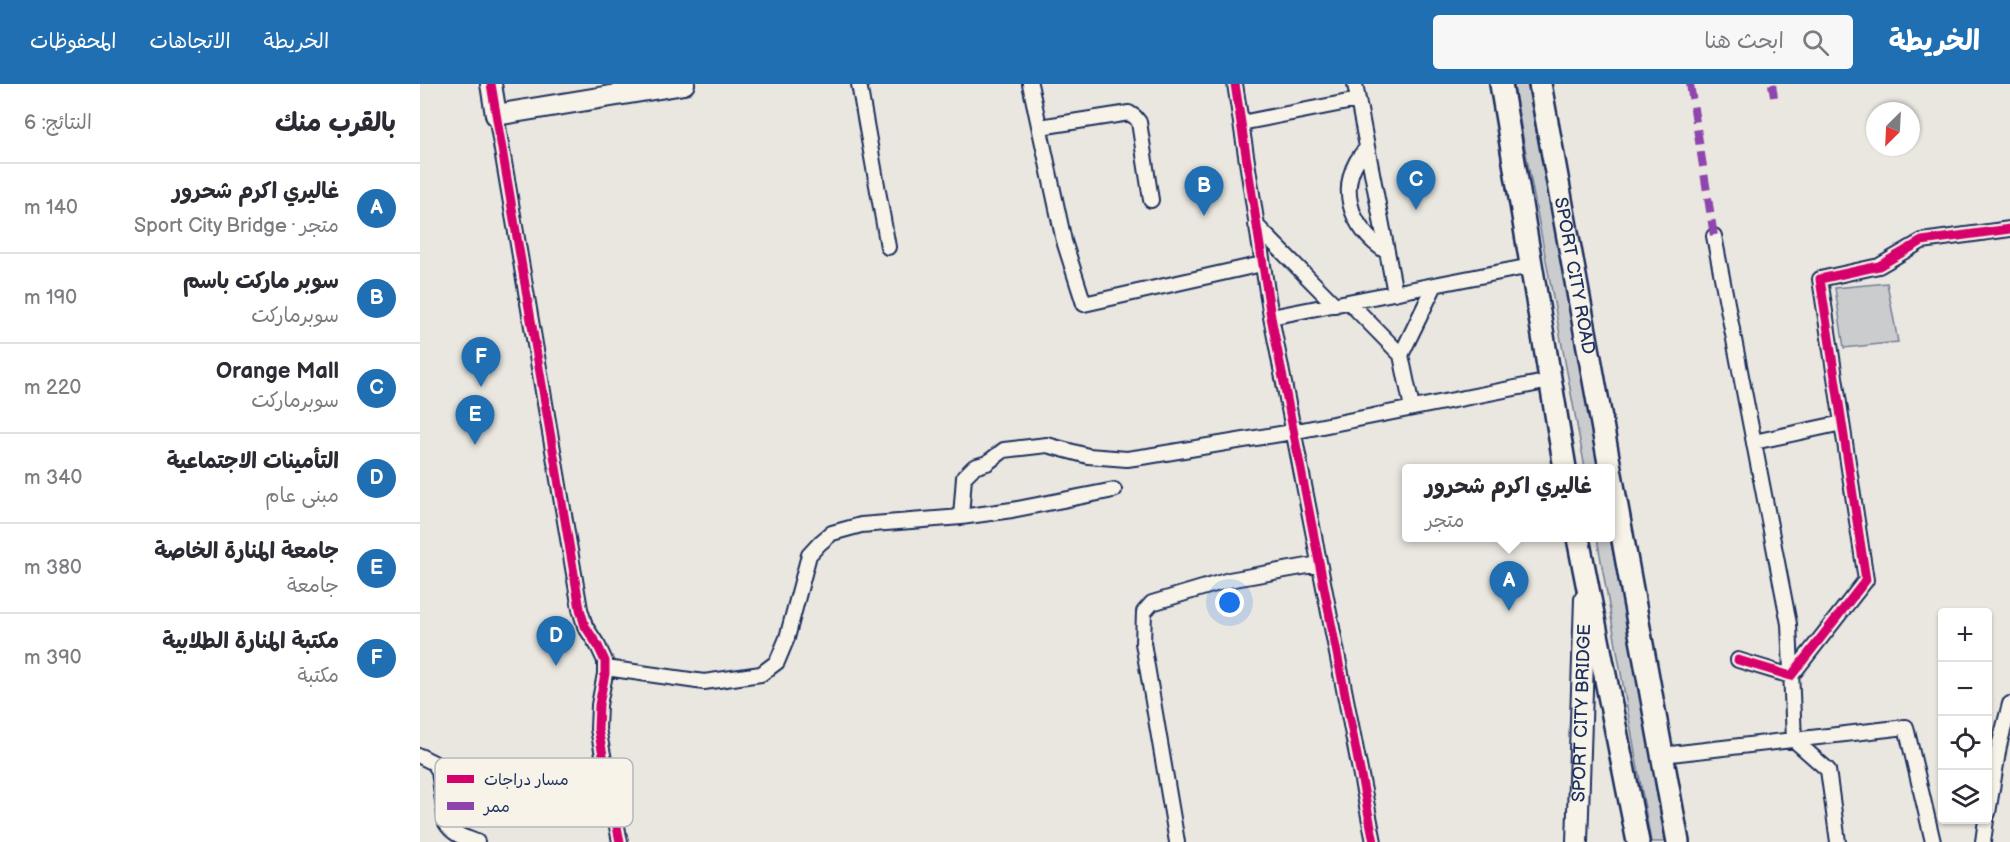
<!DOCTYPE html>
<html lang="ar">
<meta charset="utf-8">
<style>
:root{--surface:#fff;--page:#f7f7f7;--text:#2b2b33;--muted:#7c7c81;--line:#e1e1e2;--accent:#1f6fb2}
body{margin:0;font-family:"Balsamiq Sans","Playpen Sans Arabic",sans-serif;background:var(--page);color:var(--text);direction:rtl}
.controls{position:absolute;right:18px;bottom:18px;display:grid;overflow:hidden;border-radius:6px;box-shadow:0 2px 4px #0004}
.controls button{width:54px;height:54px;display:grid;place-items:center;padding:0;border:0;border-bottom:2px solid var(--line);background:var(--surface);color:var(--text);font:30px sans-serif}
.compass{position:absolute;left:1446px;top:18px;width:54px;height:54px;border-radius:50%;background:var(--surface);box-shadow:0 2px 4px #0004;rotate:204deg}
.you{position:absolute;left:810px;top:519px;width:21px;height:21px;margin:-15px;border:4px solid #fff;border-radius:50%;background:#1a73e8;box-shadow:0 0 0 9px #1a73e833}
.badge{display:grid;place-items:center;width:39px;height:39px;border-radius:50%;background:var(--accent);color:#fff;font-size:20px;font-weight:700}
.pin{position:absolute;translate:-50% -50px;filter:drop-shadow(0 2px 3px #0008)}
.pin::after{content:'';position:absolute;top:32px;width:21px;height:18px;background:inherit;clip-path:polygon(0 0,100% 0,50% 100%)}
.popup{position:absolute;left:982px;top:380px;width:213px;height:78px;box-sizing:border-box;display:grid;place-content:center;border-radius:6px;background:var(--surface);filter:drop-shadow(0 2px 4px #0005);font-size:20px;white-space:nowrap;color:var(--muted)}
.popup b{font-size:22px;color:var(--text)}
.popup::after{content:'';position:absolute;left:50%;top:100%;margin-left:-12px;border:12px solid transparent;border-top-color:var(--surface)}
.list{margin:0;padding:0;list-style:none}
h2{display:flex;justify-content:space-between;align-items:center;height:78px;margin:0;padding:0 24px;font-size:26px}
h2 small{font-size:20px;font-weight:400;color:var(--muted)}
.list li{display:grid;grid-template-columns:39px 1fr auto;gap:18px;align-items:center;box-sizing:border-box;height:90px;padding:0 24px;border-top:2px solid var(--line)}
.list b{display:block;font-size:22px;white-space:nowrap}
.list p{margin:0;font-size:20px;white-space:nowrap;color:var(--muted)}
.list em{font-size:20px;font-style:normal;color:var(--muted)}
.icon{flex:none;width:33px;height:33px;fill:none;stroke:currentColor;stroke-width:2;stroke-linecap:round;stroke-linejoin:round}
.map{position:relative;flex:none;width:1590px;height:758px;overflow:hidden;direction:ltr}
header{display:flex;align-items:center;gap:36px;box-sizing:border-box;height:84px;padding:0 30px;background:var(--accent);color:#fff}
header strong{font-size:28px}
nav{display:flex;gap:33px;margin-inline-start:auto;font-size:21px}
.search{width:420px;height:54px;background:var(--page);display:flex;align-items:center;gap:15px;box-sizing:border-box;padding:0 21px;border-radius:6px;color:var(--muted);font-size:22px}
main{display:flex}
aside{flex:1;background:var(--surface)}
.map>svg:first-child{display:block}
.green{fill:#cbcccd;stroke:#737e96;stroke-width:1.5}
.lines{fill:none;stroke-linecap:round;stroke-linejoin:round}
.street-casing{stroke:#1b2f5e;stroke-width:18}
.secondary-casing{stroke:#1b2f5e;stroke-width:24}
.primary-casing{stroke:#1b2f5e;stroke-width:26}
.street{stroke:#f7f3e8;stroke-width:14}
.secondary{stroke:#f7f3e8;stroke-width:20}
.primary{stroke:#f7f3e8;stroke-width:21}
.quiet{stroke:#8e44ad;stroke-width:8;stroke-dasharray:15 8;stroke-linecap:butt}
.cycleway-casing{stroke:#f7f3e8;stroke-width:13}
.cycleway{stroke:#d6006c;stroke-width:9}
.labels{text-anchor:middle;stroke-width:5;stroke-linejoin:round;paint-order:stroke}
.street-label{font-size:18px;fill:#1b2f5e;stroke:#f7f3e8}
.key{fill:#f7f3e8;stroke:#b5b8bf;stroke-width:1.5}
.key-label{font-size:16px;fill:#1b2f5e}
</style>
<header>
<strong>الخريطة</strong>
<div class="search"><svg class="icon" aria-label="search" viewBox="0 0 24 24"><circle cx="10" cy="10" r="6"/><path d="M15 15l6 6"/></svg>ابحث هنا</div>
<nav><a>الخريطة</a><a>الاتجاهات</a><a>المحفوظات</a></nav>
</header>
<main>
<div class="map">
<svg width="1590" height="758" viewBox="0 0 1590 758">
<rect width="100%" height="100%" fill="#eae7e0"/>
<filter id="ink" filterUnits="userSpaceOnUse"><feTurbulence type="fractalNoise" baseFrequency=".0167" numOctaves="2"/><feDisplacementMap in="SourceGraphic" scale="12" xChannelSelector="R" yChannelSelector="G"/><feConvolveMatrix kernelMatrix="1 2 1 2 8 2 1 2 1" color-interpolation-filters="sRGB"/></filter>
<g filter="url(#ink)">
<path class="green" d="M1093,0H1107L1135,144L1178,384H1165Z
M1467,199L1478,258L1424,264L1415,204Z
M1177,454H1190L1215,580L1245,758H1231Z"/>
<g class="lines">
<g class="street-casing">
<path id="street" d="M439,0L468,163
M610,0L644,157L664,220L842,180
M815,0L851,233L954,758
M935,0L975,209
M76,31L160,525L165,542L178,562L185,577V590L179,621L178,645L200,758
M821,39L938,16
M620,43L709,29L715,33L719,38L731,116
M947,64C914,98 929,145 967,168
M836,141L915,221
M1294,152L1369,540L1374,656L1408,686L1418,758
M929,218L981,271L992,324
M851,233L1111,182
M981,271L1015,201
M1334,358L1422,339
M541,433L544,393L554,383L567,379L584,366L627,361L668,372L707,375L728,372L872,348L1130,297
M1318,576L1371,592L1446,496L1400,195L1459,182L1502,157L1590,145
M186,584L284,598L341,590L357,578L367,554L389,471L400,459L412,449L441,441L541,433L592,426L694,406
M1242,671L1486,643L1513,758
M0,672L14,679L19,687L26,739C34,752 45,753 57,758
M1568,729L1579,662L1590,620
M757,758L723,559L724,528L732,519L809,496L899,480
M1563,758L1566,736"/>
</g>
<g class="secondary-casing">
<g id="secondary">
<path d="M71,0L76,31L264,0"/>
<path id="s1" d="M1157,758L1165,515"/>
</g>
</g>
<g class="primary-casing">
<g id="primary">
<path d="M1081,0L1145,384"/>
<path id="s2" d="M1120,0L1190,384"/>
<path d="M1191,390L1258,758"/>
<path d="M1158,454L1218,758"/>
</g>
</g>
<use href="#street" class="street"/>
<use href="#secondary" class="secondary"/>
<use href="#primary" class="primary"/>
<path class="quiet" d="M1270,0L1294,152
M1352,0L1354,13"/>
<g class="cycleway-casing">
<path id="cycleway" d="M71,0L160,525L165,542L178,562L185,577V590L179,621L178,645L200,758
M815,0L851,233L954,758
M1318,576L1371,592L1446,496L1400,195L1459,182L1502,157L1590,145"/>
</g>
<use href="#cycleway" class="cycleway"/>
</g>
</g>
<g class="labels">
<g class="street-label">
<text dy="6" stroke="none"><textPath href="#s2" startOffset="195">SPORT CITY ROAD</textPath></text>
<text dy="6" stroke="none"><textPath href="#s1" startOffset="129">SPORT CITY BRIDGE</textPath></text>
</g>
</g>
<rect x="15" y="674" width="198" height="69" rx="9" class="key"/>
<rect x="27" y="691" width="27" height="8" fill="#d6006c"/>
<rect x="27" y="718" width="27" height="8" fill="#8e44ad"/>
<g class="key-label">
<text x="64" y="701">مسار دراجات</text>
<text x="64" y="728">ممر</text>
</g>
</svg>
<div class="controls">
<button>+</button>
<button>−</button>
<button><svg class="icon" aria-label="locate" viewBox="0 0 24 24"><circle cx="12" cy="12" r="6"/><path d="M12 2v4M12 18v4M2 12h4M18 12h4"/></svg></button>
<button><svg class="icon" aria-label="layers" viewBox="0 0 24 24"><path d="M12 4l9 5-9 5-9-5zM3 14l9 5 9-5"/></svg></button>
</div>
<svg class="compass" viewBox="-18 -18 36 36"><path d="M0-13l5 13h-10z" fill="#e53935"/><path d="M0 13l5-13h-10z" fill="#7c7c81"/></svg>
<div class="you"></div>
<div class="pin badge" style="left:1089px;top:527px">A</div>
<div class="popup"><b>غاليري اكرم شحرور</b>متجر</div>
<div class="pin badge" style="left:784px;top:132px">B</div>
<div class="pin badge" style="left:996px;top:126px">C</div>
<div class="pin badge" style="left:136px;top:582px">D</div>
<div class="pin badge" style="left:55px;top:361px">E</div>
<div class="pin badge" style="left:61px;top:303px">F</div>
</div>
<aside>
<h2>بالقرب منك<small>النتائج: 6</small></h2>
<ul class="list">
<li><span class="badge">A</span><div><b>غاليري اكرم شحرور</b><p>متجر · Sport City Bridge</p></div><em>140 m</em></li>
<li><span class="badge">B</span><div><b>سوبر ماركت باسم</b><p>سوبرماركت</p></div><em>190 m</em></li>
<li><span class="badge">C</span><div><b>Orange Mall</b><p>سوبرماركت</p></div><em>220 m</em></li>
<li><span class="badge">D</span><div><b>التأمينات الاجتماعية</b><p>مبنى عام</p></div><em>340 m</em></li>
<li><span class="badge">E</span><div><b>جامعة المنارة الخاصة</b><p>جامعة</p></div><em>380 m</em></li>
<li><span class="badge">F</span><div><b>مكتبة المنارة الطلابية</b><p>مكتبة</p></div><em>390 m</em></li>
</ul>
</aside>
</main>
